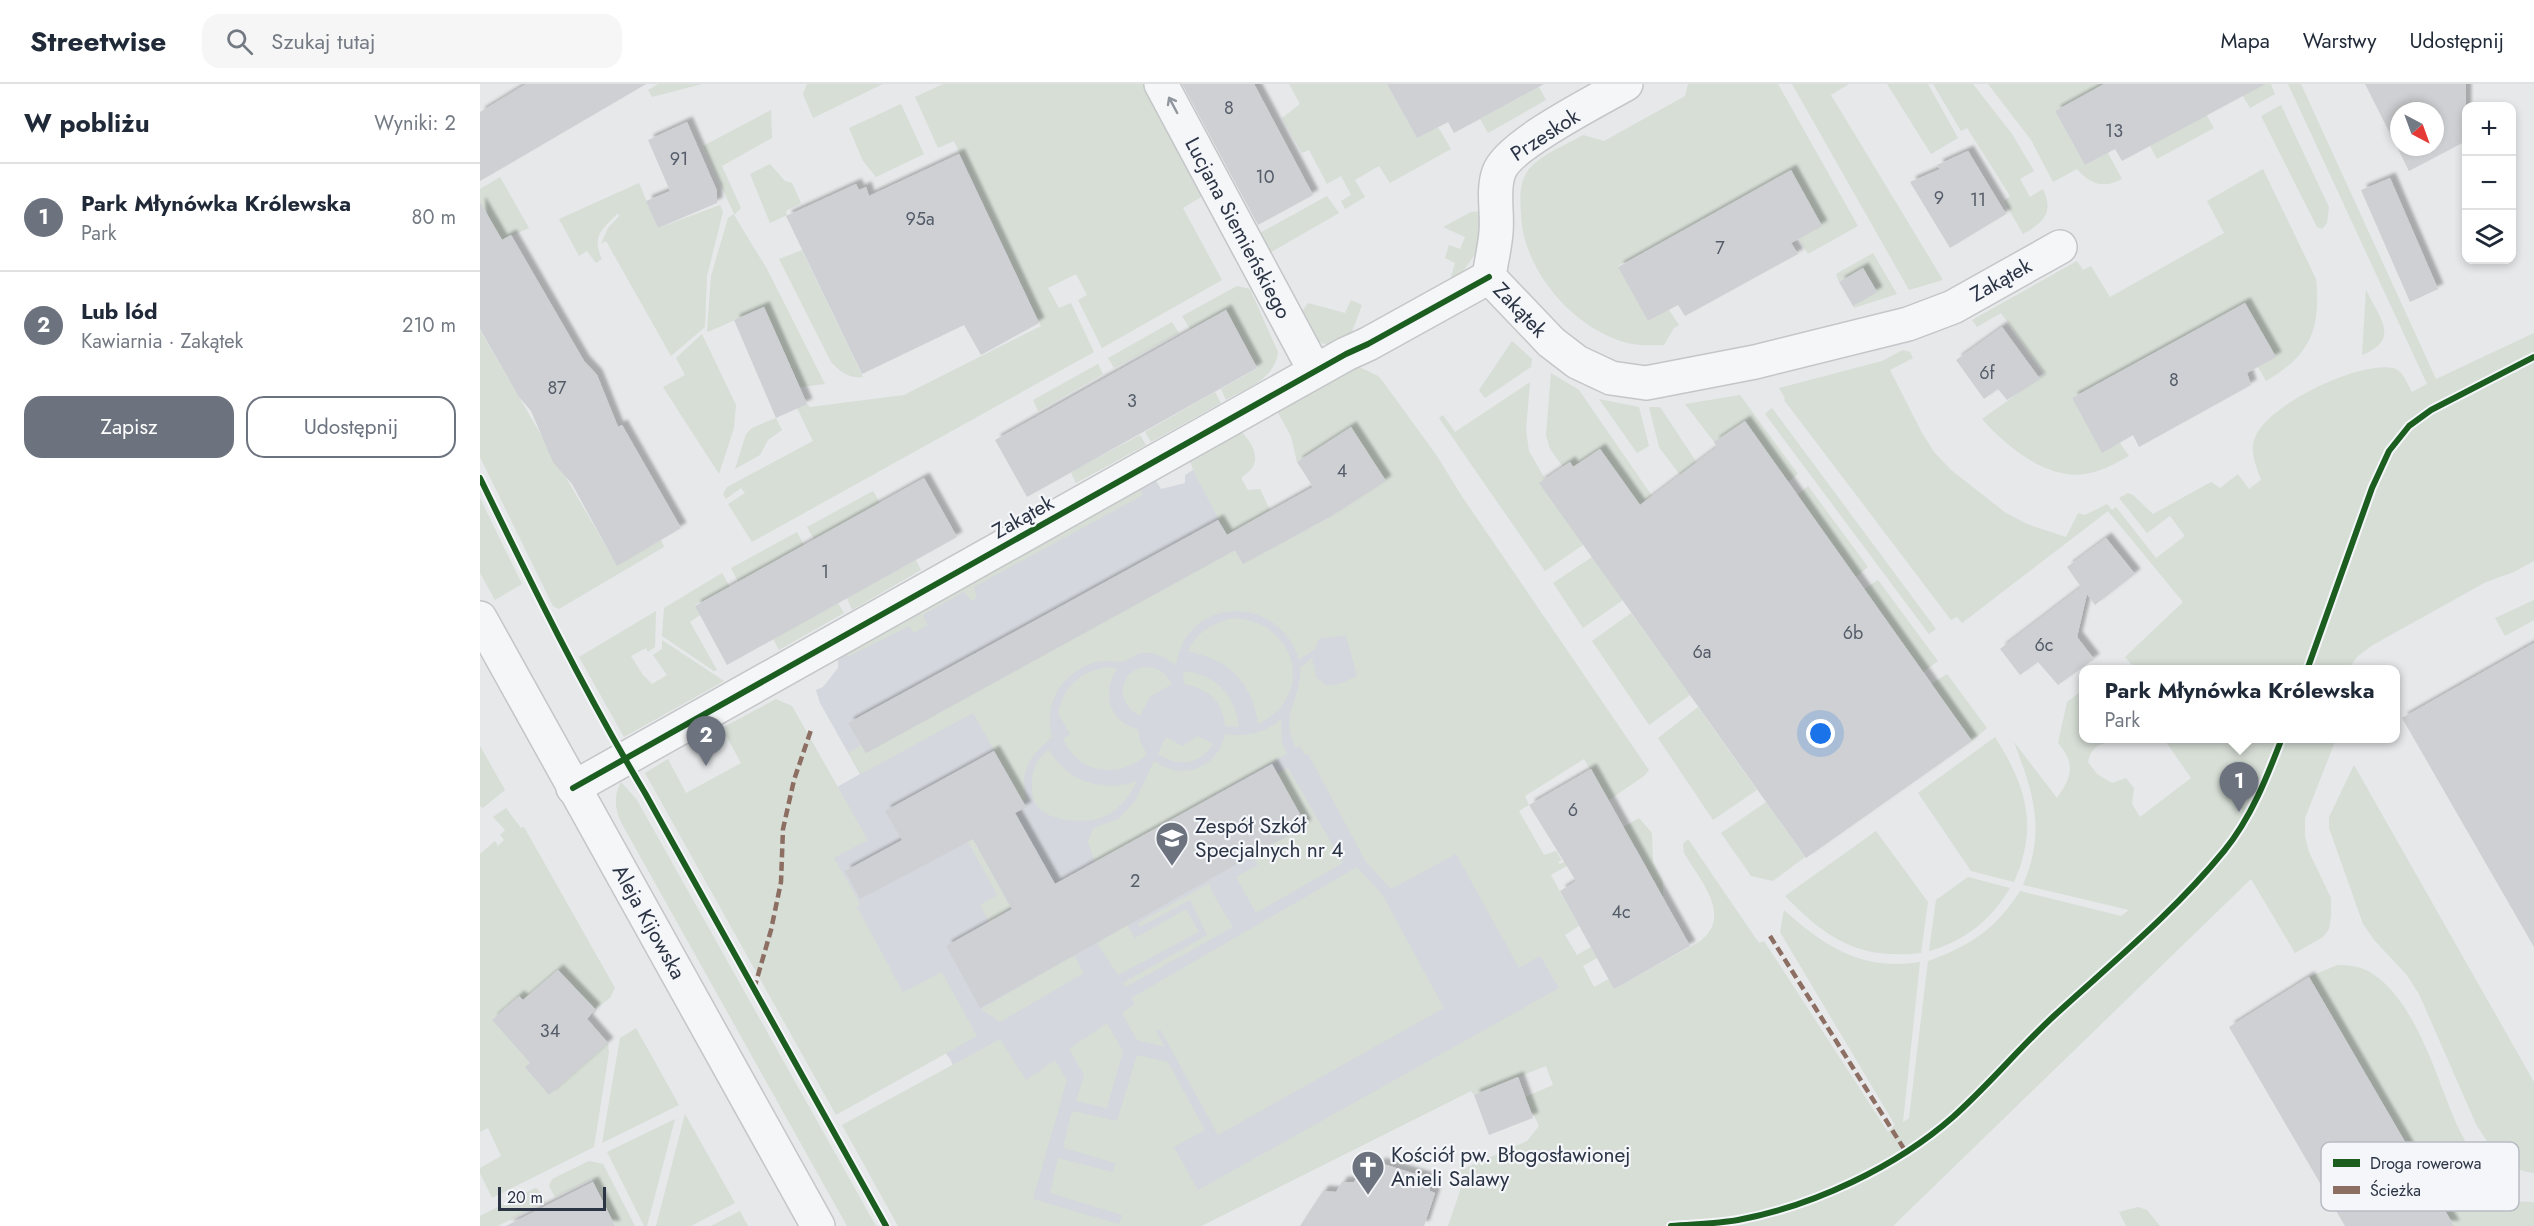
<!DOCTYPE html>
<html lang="pl">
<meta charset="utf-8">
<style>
:root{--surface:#fff;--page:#f6f6f7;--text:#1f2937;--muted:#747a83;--line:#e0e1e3;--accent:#6c737f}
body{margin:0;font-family:Jost,sans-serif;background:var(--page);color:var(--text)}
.controls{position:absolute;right:18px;top:18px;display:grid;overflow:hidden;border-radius:12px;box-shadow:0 3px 9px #0003}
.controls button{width:54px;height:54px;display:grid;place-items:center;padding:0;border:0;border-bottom:2px solid var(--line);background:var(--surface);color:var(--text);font:30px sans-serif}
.compass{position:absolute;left:1910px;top:18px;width:54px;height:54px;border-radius:50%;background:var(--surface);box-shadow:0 3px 9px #0003;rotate:139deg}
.scale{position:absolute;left:18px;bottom:15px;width:108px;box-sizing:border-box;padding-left:6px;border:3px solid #2b3445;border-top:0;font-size:16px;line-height:21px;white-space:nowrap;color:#2b3445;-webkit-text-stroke:4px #f4f6f9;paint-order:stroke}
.you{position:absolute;left:1341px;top:650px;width:21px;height:21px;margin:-15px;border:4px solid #fff;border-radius:50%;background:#1a73e8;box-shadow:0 0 0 9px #1a73e833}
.badge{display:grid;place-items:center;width:39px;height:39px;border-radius:50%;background:var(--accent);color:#fff;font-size:20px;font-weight:700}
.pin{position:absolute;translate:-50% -50px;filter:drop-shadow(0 2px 3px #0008)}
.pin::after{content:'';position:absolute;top:32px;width:21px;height:18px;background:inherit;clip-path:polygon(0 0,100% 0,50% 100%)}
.popup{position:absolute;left:1599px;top:581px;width:321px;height:78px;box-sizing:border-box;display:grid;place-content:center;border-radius:12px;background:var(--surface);filter:drop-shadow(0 2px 4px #0005);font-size:20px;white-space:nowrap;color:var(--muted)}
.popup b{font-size:22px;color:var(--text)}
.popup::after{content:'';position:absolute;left:50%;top:100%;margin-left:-12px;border:12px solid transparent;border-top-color:var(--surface)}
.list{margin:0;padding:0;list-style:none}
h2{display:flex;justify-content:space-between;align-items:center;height:78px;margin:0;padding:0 24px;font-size:26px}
h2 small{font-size:20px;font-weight:400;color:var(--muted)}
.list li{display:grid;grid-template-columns:39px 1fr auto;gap:18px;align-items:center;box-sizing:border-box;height:108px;padding:0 24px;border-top:2px solid var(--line)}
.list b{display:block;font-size:22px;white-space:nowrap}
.list p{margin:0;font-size:20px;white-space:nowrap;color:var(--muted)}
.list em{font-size:20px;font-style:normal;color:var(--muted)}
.actions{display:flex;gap:12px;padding:18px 24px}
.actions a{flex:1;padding:14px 0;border:2px solid var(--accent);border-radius:18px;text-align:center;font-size:21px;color:var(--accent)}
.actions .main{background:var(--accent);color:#fff}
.icon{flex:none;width:33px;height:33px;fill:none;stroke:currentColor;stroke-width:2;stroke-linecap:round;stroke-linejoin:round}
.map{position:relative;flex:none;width:2054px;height:1142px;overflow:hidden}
header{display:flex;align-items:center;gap:36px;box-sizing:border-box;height:84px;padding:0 30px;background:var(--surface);border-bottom:2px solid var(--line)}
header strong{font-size:28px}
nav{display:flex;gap:33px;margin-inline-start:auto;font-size:21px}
.search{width:420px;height:54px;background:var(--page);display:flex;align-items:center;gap:15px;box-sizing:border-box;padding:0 21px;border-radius:18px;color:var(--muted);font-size:22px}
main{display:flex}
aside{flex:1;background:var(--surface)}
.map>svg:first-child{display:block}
.built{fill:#d4d7dd}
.green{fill:#d6ded6}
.building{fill:#ced0d3;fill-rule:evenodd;filter:url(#shadow)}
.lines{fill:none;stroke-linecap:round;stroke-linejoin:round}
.minor-casing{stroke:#c4c6c8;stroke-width:36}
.tertiary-casing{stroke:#c4c6c8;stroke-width:36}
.minor{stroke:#f5f6f7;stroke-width:33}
.tertiary{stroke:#f5f6f7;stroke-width:33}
.quiet{stroke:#8d6e63;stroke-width:4.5;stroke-dasharray:9 4.5;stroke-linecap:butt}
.cycleway-casing{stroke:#f4f6f9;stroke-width:10}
.cycleway{stroke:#1b5e20;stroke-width:6}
.oneway{stroke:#90959e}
.labels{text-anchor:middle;stroke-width:4.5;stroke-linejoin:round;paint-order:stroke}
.number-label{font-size:18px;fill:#545c69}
.street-label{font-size:21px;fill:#2b3445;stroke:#f4f6f9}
.poi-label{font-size:21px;fill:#2b3445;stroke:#f4f6f9;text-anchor:start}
.key{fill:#f4f6f9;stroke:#b8bcc3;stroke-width:1.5}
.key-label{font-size:16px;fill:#2b3445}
</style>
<header>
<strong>Streetwise</strong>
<div class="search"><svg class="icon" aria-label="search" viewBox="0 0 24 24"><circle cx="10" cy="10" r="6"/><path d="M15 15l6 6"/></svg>Szukaj tutaj</div>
<nav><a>Mapa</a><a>Warstwy</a><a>Udostępnij</a></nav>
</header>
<main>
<aside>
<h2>W pobliżu<small>Wyniki: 2</small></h2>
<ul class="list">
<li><span class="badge">1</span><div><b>Park Młynówka Królewska</b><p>Park</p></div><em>80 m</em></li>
<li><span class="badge">2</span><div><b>Lub lód</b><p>Kawiarnia · Zakątek</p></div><em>210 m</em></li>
</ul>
<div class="actions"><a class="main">Zapisz</a><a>Udostępnij</a></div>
</aside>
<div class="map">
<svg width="2054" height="1142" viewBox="0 0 2054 1142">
<defs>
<filter id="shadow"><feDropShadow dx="5.5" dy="-5.5" stdDeviation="1.5" flood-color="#0004"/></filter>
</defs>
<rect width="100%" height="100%" fill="#e6e8ea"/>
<path class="built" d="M713,386L763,480L832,443L1128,938L721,1142H543L497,1030L470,975L459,960L446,966L313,728L380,690L340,619L336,606L343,603L358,584V575L676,397L681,405L705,399V391Z"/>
<path class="green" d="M178,0H222L172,13L168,6Z
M327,0H403L333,34L323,10Z
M463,0H668L726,110L703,124L742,196L622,264L598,216L607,211L596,190L568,204L579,224L591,219L614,268L272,458L248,420L265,409L261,404L246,415L243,410L247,403L333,357L317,324L327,320L330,323L424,311L561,242L474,57L458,64L435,13Z
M809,0H907L937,54L958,43L971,65L910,99L899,82L875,96L885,113L865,125L861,117L871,111L861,92L847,100L829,66L822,69L802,34L820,20Z
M1208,0H1298L1378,142L1328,170L1319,154L1311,87L1138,182L1168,237L1189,226L1199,241L1194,244L1184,261C1173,261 1162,262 1152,260C1095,248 1042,186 1041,129C1040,114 1039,98 1049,85C1063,69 1086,61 1103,51L1124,57L1205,12Z
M1312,0H1369L1351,11L1463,196L1429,206Z
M1407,0H1448L1478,54L1451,70Z
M1453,0H1493L1532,50L1554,87L1540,95L1550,113L1563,105C1574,129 1564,138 1543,150L1524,117L1530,112L1487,44L1481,47Z
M1508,0H1624L1575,27L1605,81L1628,69L1642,95C1623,105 1610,100 1597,85L1573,98L1551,56Z
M1756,0H1791L1795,10L1770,24Z
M1808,0H1821L1956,295L2054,249V477L2034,488L2006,498L1891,562L1877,573L1868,585H1649L1653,582L1645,573L1703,518L1628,427L1482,539L1477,533L1471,536L1304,316L1305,314L1299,304L1402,277L1423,266L1430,268L1433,274L1410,286L1441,347L1454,368L1471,386L1526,429L1547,440L1586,453L1598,429L1605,431L1627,420L1632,426L1636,423L1676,474L1705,452L1690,432L1667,449L1639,414L1648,409L1653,411L1673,430L1731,398L1740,404L1758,390L1769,405L1781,396C1777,384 1770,369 1774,356C1784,322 1878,277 1913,284C1923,286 1927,300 1932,308L1947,300Z
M1059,3L1066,16L1008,49L1000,35Z
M421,20L444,70L396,93L383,77L369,44Z
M1801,21L1849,123L1847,139L1842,145L1837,143L1781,32Z
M291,26L292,54L242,82L261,124L254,131L287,185L345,300L320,303L284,223L228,248L227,246L231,192L248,134L254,130L223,62Z
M1726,30L1734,44L1677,75L1670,62Z
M290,80L305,97L312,99L321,119L306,127L307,131L290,139L270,90Z
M1783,85L1836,195C1841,246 1830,271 1786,297L1778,283L1795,273L1765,219L1592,314L1622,368L1640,359L1649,372C1636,379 1624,386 1610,389C1570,399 1527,363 1502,335L1565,290L1521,229L1497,243L1492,236L1597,177L1603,186L1611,182L1630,213L1744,149L1727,117Z
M20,93L49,144L22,156L0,118V105Z
M159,99L178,144L240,121L243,128L227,192L225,243L191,272L126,157L121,160L128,144L140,131L137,130C122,146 111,152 122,175L116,179L107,167L99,172L79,135Z
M847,112L859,129L788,170L778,150Z
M1004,127L1002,160L982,189L969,200L975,179L965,174L969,161L980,165L985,153L963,143L991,128Z
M322,166L383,293C369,295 361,288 351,278L299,175Z
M1393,169L1417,210L1374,224L1373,222L1397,207L1383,184L1359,198L1356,190Z
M757,202L770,205L798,268C795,295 768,303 746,316L741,305L778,284L746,226L710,245L702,232Z
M1886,206C1900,235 1921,255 1882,271Z
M871,216L882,221L869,256C839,265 835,259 816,236L828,219L865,229Z
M692,238L699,249L634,284L628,274Z
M0,246L137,481L181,456L184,463L79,525L73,522L0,373Z
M222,250L256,321L254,344L239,390L183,303L205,291L196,274Z
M1032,257L1052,275L1051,283L1005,314L999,306Z
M618,280L623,290L558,327L553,316Z
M877,282L898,292L904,299L957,372L981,411L1169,686L1164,692L1129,716L1104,675L1045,712L1049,721L1039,727L1064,771L1076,767L1082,776L1078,778L1080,780L1159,734L1172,749L1173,778L1183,797V813L1156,764L1104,772L1071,791L1099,842L1085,851L1097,871L1111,863L1117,874L1103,882L1114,903L1129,895L1134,905L1219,858C1254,833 1220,796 1204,769L1203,760L1208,755L1279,859L1284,857L1408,1048L1415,1041L1300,848L1304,826C1345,863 1382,887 1440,878L1423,1038L1429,1034L1448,877C1490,862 1516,845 1540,807L1641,832L1649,826L1543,801C1566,747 1554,710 1534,658L1577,714C1592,693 1596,680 1578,659L1587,618L1603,606V654L1638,655L1633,659C1620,657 1610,665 1608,678L1617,690L1632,699L1646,694L1654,704L1652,720L1660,733L1711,694L1684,655H1856L1825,734V752L1829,768L1851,814V832L1849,845L1843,853L1815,869L1771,795L1413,1142H968L982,1101L976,1088L1047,1057L1059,1042L1045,1013L1073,1001L1066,982L994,1011L991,1007L721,1142H418L362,1041L520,955L546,996L575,976L587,996L553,1115L639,1140L642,1131L570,1109L578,1074L633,1088L635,1079L583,1064L592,1027L637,1037L657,971L688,978L725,1046L694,1063L718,1106L1079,904L1060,872L1039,884L976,770L911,805L886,778L828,670L825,671L820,662L816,664C798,629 822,617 820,584L832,574L836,593L846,601L859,600L877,592L866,551L839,555L835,565L819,576C800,509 705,511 696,582C685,573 672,566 658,570C653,572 649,576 645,577C639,579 626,576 617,578C584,586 562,619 572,653C549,674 540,683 546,716L543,717L493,629L381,690L368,669L381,661L386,669L755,466L763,480L847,435L906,397L871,344L817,378L811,352L797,327Z
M1071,289L1099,306L1172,412L1160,421L1120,365L1093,383L1090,378L1083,383L1070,365L1066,351Z
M1050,298L1046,346L1049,367L1103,461L1065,487L959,334L963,331L975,348Z
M735,308L741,319L671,358L665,348Z
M1260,311L1318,390L1308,398L1234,358L1205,320Z
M1119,315L1159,323L1169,362L1157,369Z
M1169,323H1180L1217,379L1200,391L1179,363Z
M1292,324L1456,545L1449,550L1285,330Z
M296,334L302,346L288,356L280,371L255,385L266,350L272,344Z
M756,342C766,352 782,369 772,384C769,388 764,391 761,394L768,406L780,405L790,426L747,451L713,386L707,369Z
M660,351L666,361L596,399L591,389L595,386Z
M656,399L663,411L494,503L497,514L491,517L484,508L443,531L448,541L434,549L429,542L368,573L363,564Z
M1328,402L1388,483L1376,493L1317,411Z
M393,407L400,419L334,455L327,443Z
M0,414L42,500L15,516L0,489Z
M317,448L324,461L258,498L251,484Z
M1112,473L1143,516L1103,544L1073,499Z
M436,476L441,486L372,526L367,514Z
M242,489L250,503L215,521L220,531L210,538L237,586L234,587L182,552L184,524Z
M1398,496L1458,577L1443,588L1384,505Z
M2054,516V536L2025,552L2015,534Z
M358,519L364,529L299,566L293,555Z
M176,527L175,563L168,568L166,564L151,572L163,591L172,600L187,591L173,571L182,565V556L244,597L144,653L99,573Z
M1151,529L1210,611L1169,641L1112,557Z
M752,534C817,536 837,612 778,640C773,600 748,574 708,568C716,548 732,540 752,534Z
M627,583L637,584C622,608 628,638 658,645L661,660L667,670C640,696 598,690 583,655L590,650L578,629C584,602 600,588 627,583Z
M664,583C678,583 685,588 692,600L670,613L660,632C636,620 637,589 664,583Z
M703,587C735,590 756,611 759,643L745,642C743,617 728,605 704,600Z
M1467,590L1507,644L1492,657L1451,600Z
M296,615L312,622L388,756L354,774L381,821L377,823L423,908L462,888L497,952L356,1031L165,689L188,675L206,709L261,679L242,644Z
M1218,623L1277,706L1233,736L1178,654Z
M801,635L802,658L807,670L615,779L608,758L613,744L638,735L655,717L674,677C701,697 738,685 745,650C766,653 785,649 801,635Z
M718,652L733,660C720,681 698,683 678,670L686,653L702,662Z
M1515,653C1546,702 1559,742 1534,798L1491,787L1438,709Z
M0,662L25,706L3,724L0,722Z
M569,666C588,698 622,709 657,697C651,710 641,724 628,731C610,741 566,739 555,719C552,713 552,704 552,697C552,683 558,674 569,666Z
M1874,681L2054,998V1089C2027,1087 2009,1062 1996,1040L1939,910L1926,890L1895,857L1883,840L1849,744V733Z
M808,684L863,779L776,829L756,793L778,781L773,771L827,742L797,690Z
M141,698L157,716L396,1142H367L142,740C135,726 133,713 141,698Z
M1286,718L1325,773L1293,797L1271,792L1241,749Z
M26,724L41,744L44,743L135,904L130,914L115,925L78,886L43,916L39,913L12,936L50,979L128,959L129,968L114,1063L12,1114L0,1089V1084L21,1072L8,1044L0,1048V770L15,757L18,762L24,756L20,751L25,746L13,733Z
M1396,747L1448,818L1441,869C1379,876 1347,855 1305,812Z
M492,753L531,824L509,838L500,821L517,811L487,756Z
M877,783L902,810L964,924L738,1051L680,945L676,947L685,963L657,956L642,929L655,920L651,914Z
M1488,793L1530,804C1511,836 1485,857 1449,867L1456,816Z
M730,799L732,808L753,843L646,903L643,900L646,897L727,851L710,816L660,843L658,839Z
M706,825L719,848L638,891L617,859L647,841L655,854Z
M594,871L604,889L520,938L501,925Z
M1857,881C1868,881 1878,882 1888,887C1936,914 1956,994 1977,1041C1987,1063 2000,1081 2014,1100L2011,1117L2054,1118V1142H1974L1829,893Z
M627,939L643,967L627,1024L596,1017L604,991L589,965Z
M156,944L199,1021L122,1059L140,954Z
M205,1030L255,1119L211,1142H176Z
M195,1035L167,1142H164L127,1068Z
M109,1077L123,1080L155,1142H135L112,1095L75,1113L69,1102L72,1095Z
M55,1104L58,1105L65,1118L18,1142H0V1132Z
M1658,1123L1667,1126L1680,1142H1646L1639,1128Z
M260,1127L268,1142H231Z"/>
<path class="building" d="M46,0H166L0,97V28Z
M702,0H774L833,111L778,141Z
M907,0H1064L974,49L968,38L937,54Z
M1624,0H1785L1642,77L1635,65L1605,81L1575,27Z
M1885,0H1986V57L1929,87ZM1919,27H1955V63H1919Z
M207,38L237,107V119L178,144L166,117L190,107L168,56Z
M1488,67L1526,130L1470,164L1430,98L1460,85L1457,81Z
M479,70L559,239L501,271L484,241L382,290L306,132L376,100L379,106L386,103L389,112Z
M1311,86L1342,142L1311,159L1318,170L1205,232L1198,221L1168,237L1138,183Z
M1910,94L1958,205L1930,218L1881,106Z
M0,118L22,156L31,151L104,277L117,291L138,343L142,341L201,444L137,482L92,400L73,378L51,327L39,313L0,245Z
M1383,184L1397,208L1373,222L1359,198Z
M1765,219L1796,273L1767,289L1771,301L1659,363L1653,351L1622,369L1592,314Z
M284,223L327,320L296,334L254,236Z
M746,226L777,284L547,413L515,356Z
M1522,243L1560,295L1527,316L1518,305L1504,315L1476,276Z
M1265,337L1492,657L1326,774L1059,399L1090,378L1093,383L1120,365L1160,421L1237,363L1234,358Z
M871,343L906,397L850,433L763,480L755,466L386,669L368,639L738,436L747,451L833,403L817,378Z
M444,394L477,453L247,581L215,522Z
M1626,454L1655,490L1615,521L1607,510L1597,553L1614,575L1578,601L1558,578L1540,591L1520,565L1601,503L1587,483Z
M2054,559V863L1922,634Z
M514,667L546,723L535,729L575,800L792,680L826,741L500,924L466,862L532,825L493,755L380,815L365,787L422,756L405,727Z
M1111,685L1210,862L1134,905L1080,807L1096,797L1049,721Z
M78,886L115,925L107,935L128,959L69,1011L45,983L50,979L12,936L39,912L43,916Z
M1829,893L1974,1142H1865L1749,943Z
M1038,993L1053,1034L1009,1051L994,1011Z
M900,1079L948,1094L950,1107L955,1109L944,1142H820L843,1107L856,1108L862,1098H874L881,1089H892Z
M113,1098L135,1142H26Z"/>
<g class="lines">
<g class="minor-casing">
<path id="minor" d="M681,0L835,287
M1009,193L1071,258L1097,278L1131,294L1166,299L1275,278L1428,240L1473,223L1580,163
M1009,193C1011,178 1015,163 1016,148C1018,129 1012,106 1019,88C1028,61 1118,16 1146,0
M93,704L866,270L888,260L1009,193"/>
</g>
<g class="tertiary-casing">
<path id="tertiary" d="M0,534L338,1142"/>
</g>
<use href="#minor" class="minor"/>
<use href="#tertiary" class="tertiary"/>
<path class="quiet" d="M1290,852L1426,1068
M274,905L291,846L301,798L303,745L314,696L332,643"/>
<g class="cycleway-casing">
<path id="cycleway" d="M0,394C52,501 104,607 165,709L406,1142
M1827,586L1892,404L1909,367L1929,342L1951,326L2054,273
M93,704L866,270L888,260L1009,193
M1191,1142C1213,1140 1236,1140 1258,1136C1333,1122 1416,1083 1473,1033C1509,1001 1540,963 1575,931C1633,878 1694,828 1744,767C1771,734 1787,693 1802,654"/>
</g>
<use href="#cycleway" class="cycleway"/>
</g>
<defs><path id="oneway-shaft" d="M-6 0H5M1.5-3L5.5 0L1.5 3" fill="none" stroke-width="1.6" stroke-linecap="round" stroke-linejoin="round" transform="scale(1.5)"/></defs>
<use class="oneway" href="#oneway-shaft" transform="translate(693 21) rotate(-118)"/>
<defs>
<g id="school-pin" transform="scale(1.725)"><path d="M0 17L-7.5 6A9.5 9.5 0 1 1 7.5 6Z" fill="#6c737f" stroke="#f4f6f9"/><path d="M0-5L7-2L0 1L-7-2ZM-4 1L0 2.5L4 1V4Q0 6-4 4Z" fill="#fff"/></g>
<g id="church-pin" transform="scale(1.725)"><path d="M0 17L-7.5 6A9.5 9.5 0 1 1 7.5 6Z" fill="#6c737f" stroke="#f4f6f9"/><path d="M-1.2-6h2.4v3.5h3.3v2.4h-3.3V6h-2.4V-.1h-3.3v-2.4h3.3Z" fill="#fff"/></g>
</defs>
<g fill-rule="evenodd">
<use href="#school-pin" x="692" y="754"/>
<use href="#church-pin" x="888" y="1083"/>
</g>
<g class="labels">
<g class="number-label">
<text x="749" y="30">8</text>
<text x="1634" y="53">13</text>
<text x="199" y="81">91</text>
<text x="785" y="99">10</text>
<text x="1459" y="120">9</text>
<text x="1498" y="122">11</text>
<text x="440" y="141">95a</text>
<text x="1240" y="170">7</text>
<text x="1507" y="295">6f</text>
<text x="1694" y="302">8</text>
<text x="77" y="310">87</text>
<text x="652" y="323">3</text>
<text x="862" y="393">4</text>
<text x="345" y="494">1</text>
<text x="1373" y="555">6b</text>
<text x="1564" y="567">6c</text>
<text x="1222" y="574">6a</text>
<text x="1093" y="732">6</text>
<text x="655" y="803">2</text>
<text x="1141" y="834">4c</text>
<text x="70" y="953">34</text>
</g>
<g class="street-label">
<text transform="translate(1065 51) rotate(-33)" y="7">Przeskok</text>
<text transform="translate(758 144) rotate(62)" y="7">Lucjana Siemieńskiego</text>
<text transform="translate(1521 196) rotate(-29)" y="7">Zakątek</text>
<text transform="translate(1040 226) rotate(46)" y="7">Zakątek</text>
<text transform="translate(543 433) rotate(-29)" y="7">Zakątek</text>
<text transform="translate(169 838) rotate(61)" y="7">Aleja Kijowska</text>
</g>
<g class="poi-label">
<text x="715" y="749">Zespół Szkół<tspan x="715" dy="24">Specjalnych nr 4</tspan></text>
<text x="911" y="1078">Kościół pw. Błogosławionej<tspan x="911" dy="24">Anieli Salawy</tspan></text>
</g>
</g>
<rect x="1841" y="1058" width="198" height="69" rx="9" class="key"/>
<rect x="1853" y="1075" width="27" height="8" fill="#1b5e20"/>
<rect x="1853" y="1102" width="27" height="8" fill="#8d6e63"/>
<g class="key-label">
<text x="1890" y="1085">Droga rowerowa</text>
<text x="1890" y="1112">Ścieżka</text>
</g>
</svg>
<div class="controls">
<button>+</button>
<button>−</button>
<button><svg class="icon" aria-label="layers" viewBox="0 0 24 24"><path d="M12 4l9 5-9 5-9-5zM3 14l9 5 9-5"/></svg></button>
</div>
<svg class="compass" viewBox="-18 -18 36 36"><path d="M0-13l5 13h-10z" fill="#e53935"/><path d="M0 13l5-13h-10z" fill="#747a83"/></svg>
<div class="scale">20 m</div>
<div class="you"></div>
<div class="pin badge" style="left:1759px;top:728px">1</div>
<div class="popup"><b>Park Młynówka Królewska</b>Park</div>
<div class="pin badge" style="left:226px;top:682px">2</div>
</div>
</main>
